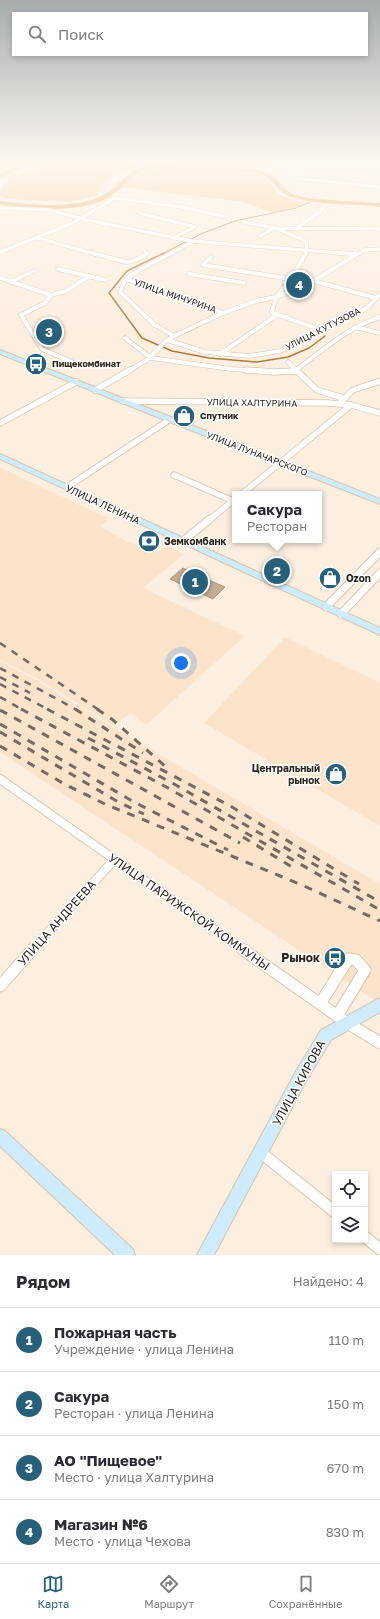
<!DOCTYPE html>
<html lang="ru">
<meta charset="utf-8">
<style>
:root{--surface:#fff;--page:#f7f7f7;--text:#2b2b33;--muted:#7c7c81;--line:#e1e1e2;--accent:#285f79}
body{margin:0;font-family:"Golos Text",sans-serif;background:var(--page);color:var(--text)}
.controls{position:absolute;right:12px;bottom:12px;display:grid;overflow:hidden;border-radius:0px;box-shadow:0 2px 6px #0003}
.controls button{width:36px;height:36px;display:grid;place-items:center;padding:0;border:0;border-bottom:1px solid var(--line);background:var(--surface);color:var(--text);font:20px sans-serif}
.you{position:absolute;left:181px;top:663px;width:14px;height:14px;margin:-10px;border:3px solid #fff;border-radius:50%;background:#1a73e8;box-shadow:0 0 0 6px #1a73e833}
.badge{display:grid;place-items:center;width:26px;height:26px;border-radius:50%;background:var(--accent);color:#fff;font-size:13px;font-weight:700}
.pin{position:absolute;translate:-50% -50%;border:2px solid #fff;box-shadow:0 1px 4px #0006}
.popup{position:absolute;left:232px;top:491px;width:90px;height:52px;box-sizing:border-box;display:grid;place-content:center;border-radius:0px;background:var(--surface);filter:drop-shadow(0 1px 3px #0005);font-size:13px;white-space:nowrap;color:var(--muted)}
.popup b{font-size:15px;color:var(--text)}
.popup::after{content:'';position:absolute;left:50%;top:100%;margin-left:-8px;border:8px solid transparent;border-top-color:var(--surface)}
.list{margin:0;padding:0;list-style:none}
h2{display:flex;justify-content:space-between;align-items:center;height:52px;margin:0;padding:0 16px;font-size:17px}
h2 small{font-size:13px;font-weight:400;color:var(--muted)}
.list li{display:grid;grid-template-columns:26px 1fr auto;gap:12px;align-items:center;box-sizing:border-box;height:64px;padding:0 16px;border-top:1px solid var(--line)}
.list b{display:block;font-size:15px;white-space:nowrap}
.list p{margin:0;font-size:13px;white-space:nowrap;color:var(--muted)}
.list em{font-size:13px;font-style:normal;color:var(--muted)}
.icon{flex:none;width:22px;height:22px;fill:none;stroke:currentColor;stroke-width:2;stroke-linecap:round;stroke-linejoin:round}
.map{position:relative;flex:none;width:380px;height:1255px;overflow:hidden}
.search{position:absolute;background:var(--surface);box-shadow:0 2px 6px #0003;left:12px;right:12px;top:12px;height:44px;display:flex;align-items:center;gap:10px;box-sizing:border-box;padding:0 14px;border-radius:0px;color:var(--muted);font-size:15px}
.sheet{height:308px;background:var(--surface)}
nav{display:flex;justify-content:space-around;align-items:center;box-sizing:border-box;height:56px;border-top:1px solid var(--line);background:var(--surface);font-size:11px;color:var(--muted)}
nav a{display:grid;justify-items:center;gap:2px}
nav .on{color:var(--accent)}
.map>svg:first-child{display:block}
.built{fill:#fbe4cb}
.green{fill:#fac88f}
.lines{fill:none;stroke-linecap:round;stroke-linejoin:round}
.stream-far1{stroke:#aa7b43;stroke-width:1}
.stream{stroke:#aa7b43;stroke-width:1.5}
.river{fill:#e0a054;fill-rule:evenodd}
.building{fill:#c3ad95;stroke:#ad977f}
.street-far5-casing{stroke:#dac3ab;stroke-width:4.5}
.street-far4-casing{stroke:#dac3ab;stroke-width:5}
.street-far3-casing{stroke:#dac3ab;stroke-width:7}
.street-far2-casing{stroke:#dac3ab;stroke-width:9}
.street-far1-casing{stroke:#dac3ab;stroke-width:10}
.street-casing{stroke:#dac3ab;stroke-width:13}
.secondary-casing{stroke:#dac3ab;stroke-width:2}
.street-far5{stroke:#fff;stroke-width:3.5}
.street-far4{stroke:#fff;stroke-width:4}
.street-far3{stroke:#fff;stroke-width:5.5}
.street-far2{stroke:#fff;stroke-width:7}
.street-far1{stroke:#fff;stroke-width:8}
.street{stroke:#fff;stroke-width:11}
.secondary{fill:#ceecfb;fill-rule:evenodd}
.rail-far1{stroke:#746a5e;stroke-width:2.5;stroke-dasharray:7 7;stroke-linecap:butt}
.rail{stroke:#746a5e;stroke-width:3;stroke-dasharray:8 8;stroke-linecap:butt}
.labels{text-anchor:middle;stroke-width:3;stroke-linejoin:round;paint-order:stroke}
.far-street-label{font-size:9px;fill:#2c241a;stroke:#fff}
.far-poi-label{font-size:9px;font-weight:bold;fill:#2c241a;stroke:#fff;text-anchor:start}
.street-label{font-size:10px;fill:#2c241a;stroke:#fff}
.poi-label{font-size:10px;font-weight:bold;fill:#2c241a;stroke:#fff;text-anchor:start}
.near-street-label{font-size:12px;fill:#2c241a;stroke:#fff}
.near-poi-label{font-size:12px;font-weight:bold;fill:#2c241a;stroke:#fff;text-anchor:end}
</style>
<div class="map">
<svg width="380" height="1255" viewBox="0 0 380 1255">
<rect width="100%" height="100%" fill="#fdefe0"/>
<path class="built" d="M0,467L109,519L100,526L126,541L148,550L158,552L166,546L184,554L143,588L245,636L146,725L130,714L113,725L38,679L0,660Z
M285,637L380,683V826L204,723Z
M0,661L36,680L113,727L380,884V1004L0,752Z"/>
<path class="green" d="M0,161H42L9,168L0,173Z
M76,161H280L265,169L147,164L126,170L109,179L98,195L86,199L69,202L6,199L0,195C0,169 57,165 76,161Z
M165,169C189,170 241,166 261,175C269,178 274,187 277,194L306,204L274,213L243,202L121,187L137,173Z"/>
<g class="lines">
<path class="stream-far1" d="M162,254L201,234L235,221L296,208L315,200"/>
<path class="stream" d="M164,253L127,271L109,293L142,338L172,351L209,358L257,362L288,357L309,348L325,336"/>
<path class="river" d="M46,161H59L21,169L0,179V174L17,166Z
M150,166L226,167L254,169L273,175L286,190L296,195L315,199L380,203V207C351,203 320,206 292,197C275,192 275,176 254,172L160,169C127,169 129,187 106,199C79,213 29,209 0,205V201C26,205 78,209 101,196C121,186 125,169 150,166Z"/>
</g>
<path class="building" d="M48,325L61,337L51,339L38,327Z
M183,568L195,574L225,587L213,599L170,579Z"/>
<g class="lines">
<g class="street-far5-casing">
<path id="street-far5" d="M311,161L290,176L294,178L380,187
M0,208L49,210L80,218
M139,213L195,227L173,238
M82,219L191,241L352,254
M243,222L275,228L380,229
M297,228L321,211L324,205
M260,236L275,228L306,241L307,251L306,254
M38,238L95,254
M145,251L146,254
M0,252L73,223L115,198L182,207L227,217
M170,254L194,241
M358,254L365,250L380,249"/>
</g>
<g class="street-far4-casing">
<path id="street-far4" d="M92,253L126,262C132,262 143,257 147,253
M172,253L139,270L126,279L120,292L155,325L174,336
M339,253L357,254L359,253
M211,257L203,265L291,279
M58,269L105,280
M189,274L244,283
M0,278L51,295L66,291L89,276
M126,279L175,294L223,313
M314,281L376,298
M11,282L33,271
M51,295L45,303L21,315L42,349L72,362
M355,327L380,333
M321,330L273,313L272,311L276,297L304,287L357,254
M125,338L151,358L231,369L260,371
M167,340L205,352L249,356L280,351L360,312L369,306L380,294
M220,354L277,315
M288,362L297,371
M296,370C323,350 347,328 380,317
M128,371L147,360L167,340L174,336L223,313L256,301L276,297L291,279L306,253"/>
</g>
<g class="street-far3-casing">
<path id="street-far3" d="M246,370L273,372L298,371
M296,370L317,390L343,398
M95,390L130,370
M123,401L328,403L351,405L380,413
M341,402L353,390L380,381
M0,423L76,382
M174,475L233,501
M67,487L169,420
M242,494L351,405
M209,520L235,499"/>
</g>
<g class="street-far2-casing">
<path id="street-far2" d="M183,541L210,519
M326,607L380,552
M341,614L380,573"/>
</g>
<g class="street-far1-casing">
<path id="street-far1" d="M0,779L244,950
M32,950L114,860"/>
</g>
<g class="street-casing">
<path id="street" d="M242,949L346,1022L380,1043
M0,986L33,949
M320,1004L348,959L356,960L365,970L337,1016
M260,1152L335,1212
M365,1237L380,1249"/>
</g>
<g class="secondary-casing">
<path id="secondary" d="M350,161H355L380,169V171Z
M0,350L380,499V504L167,421L0,354Z
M0,454L380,628V635L0,459Z
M380,998V1012L331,1040L306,1081L214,1255H197L296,1071L321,1030Z
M0,1129L5,1131L133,1249L135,1255H115L0,1146Z"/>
</g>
<use href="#street-far5" class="street-far5"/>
<use href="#street-far4" class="street-far4"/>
<use href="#street-far3" class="street-far3"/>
<use href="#street-far2" class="street-far2"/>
<use href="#street-far1" class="street-far1"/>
<use href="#street" class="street"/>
<use href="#secondary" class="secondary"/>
<path class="rail-far1" d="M0,643L99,710
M0,668L77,710
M0,677L30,693
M0,684L49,710
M0,697L23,710"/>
<path class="rail" d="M21,709L168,788L380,910
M47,709L232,807L359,884
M75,709L143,753
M97,709L113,720L166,767
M0,710L240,843
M0,724L134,802L228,850
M0,732L120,803L144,814
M88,738L174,784L380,902
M0,746L66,785L105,804L302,885L380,921
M243,837L292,867"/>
</g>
<linearGradient id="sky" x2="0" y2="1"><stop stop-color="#a5acad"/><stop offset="0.48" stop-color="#fef8f1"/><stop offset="1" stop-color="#fef8f1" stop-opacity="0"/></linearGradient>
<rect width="380" height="336" fill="url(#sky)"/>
<defs>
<g id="bus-disc" transform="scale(1.15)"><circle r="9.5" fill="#285f79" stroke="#fff"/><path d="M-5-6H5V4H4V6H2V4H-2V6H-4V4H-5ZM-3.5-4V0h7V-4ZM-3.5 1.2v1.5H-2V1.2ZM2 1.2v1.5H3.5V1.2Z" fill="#fff"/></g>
<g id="shop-disc" transform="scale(1.15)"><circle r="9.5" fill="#285f79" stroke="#fff"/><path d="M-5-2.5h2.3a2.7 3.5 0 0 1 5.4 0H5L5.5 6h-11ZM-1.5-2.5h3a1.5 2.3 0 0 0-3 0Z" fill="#fff"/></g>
<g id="bank-disc" transform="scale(1.15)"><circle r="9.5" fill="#285f79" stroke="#fff"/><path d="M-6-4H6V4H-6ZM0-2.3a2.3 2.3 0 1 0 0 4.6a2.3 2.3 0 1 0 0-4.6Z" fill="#fff"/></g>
</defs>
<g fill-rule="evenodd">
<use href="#bus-disc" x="36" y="364"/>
<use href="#shop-disc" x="184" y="416"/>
<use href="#bank-disc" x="149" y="541"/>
<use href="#shop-disc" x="330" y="578"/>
<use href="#shop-disc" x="336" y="774"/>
<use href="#bus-disc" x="335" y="958"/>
</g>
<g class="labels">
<g class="far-street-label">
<text transform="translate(175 296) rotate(19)" y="3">УЛИЦА МИЧУРИНА</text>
<text transform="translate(323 329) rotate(-27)" y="3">УЛИЦА КУТУЗОВА</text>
<text transform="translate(252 403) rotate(1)" y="3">УЛИЦА ХАЛТУРИНА</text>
<text transform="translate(257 454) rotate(21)" y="3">УЛИЦА ЛУНАЧАРСКОГО</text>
</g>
<g class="far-poi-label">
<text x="52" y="367">Пищекомбинат</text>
<text x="200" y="419">Спутник</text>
</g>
<g class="street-label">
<text transform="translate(103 504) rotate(25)" y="4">УЛИЦА ЛЕНИНА</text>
</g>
<g class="poi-label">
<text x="164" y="545">Земкомбанк</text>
<text x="346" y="582">Ozon</text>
<text x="320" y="772" text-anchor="end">Центральный<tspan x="320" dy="12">рынок</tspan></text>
</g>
<g class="near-street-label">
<text transform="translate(189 912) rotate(35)" y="4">УЛИЦА ПАРИЖСКОЙ КОММУНЫ</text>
<text transform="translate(57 923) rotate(-48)" y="4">УЛИЦА АНДРЕЕВА</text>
<text transform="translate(299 1083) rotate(-61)" y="4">УЛИЦА КИРОВА</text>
</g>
<g class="near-poi-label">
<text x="320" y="962">Рынок</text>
</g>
</g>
</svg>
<div class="controls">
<button><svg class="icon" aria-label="locate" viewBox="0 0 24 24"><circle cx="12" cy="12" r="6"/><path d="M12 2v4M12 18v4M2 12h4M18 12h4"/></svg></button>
<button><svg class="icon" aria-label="layers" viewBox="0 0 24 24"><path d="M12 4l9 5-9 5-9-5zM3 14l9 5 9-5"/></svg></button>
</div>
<div class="you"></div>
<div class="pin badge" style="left:195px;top:582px">1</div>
<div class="pin badge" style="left:277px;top:571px">2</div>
<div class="popup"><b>Сакура</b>Ресторан</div>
<div class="pin badge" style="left:49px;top:332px">3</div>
<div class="pin badge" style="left:299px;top:285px">4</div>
<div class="search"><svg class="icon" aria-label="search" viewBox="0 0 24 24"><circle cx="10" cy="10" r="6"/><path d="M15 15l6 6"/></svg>Поиск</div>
</div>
<section class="sheet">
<h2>Рядом<small>Найдено: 4</small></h2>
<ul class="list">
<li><span class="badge">1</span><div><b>Пожарная часть</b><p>Учреждение · улица Ленина</p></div><em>110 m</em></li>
<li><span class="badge">2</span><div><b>Сакура</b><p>Ресторан · улица Ленина</p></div><em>150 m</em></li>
<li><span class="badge">3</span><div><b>АО &quot;Пищевое&quot;</b><p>Место · улица Халтурина</p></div><em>670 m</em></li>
<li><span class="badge">4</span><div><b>Магазин №6</b><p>Место · улица Чехова</p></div><em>830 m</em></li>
</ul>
</section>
<nav>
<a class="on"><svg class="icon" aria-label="map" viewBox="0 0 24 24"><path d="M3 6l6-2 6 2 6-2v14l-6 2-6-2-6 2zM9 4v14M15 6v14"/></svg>Карта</a>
<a><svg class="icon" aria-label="directions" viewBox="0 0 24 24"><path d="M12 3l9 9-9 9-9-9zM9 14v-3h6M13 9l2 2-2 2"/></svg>Маршрут</a>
<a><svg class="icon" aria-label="saved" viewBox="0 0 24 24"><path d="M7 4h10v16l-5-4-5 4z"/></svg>Сохранённые</a>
</nav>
